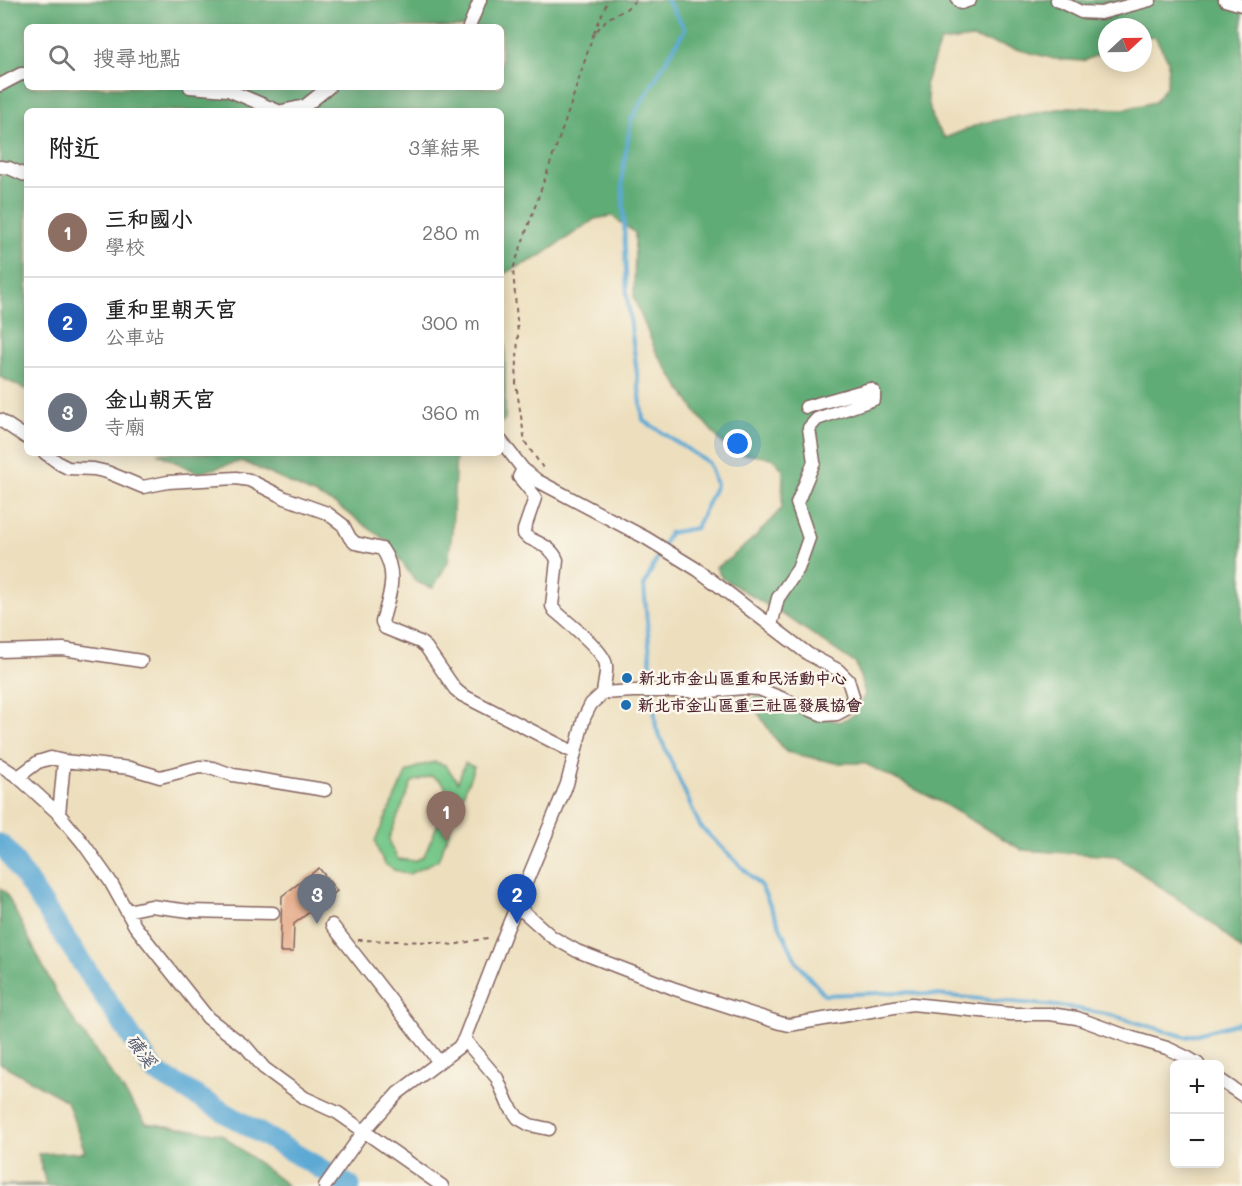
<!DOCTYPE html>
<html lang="zh-TW">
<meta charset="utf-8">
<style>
:root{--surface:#fff;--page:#f6f6f6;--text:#222;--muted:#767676;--line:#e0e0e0;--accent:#2563eb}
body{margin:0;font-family:Mali,"LXGW WenKai TC",sans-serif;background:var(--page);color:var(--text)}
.controls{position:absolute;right:18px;bottom:18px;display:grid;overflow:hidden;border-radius:9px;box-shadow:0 3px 15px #0003}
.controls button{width:54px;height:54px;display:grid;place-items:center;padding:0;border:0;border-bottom:2px solid var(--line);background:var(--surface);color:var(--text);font:30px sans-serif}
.compass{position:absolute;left:1098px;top:18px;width:54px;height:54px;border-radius:50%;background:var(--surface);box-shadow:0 3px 15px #0003;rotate:68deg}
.you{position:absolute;left:738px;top:444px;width:21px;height:21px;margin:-15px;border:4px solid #fff;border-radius:50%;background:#1a73e8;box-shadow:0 0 0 9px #1a73e833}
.badge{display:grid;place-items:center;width:39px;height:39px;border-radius:50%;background:var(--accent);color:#fff;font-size:20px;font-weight:700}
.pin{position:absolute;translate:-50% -50px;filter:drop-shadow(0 2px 3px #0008)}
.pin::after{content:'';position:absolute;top:32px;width:21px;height:18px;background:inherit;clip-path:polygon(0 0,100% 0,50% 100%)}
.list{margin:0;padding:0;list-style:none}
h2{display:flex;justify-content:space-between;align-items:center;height:78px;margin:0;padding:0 24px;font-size:26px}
h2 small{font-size:20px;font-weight:400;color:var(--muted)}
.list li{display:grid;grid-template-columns:39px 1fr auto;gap:18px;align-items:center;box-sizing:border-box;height:90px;padding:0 24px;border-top:2px solid var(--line)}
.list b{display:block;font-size:22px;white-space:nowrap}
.list p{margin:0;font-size:20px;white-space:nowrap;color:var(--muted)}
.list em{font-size:20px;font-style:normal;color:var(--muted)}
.icon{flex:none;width:33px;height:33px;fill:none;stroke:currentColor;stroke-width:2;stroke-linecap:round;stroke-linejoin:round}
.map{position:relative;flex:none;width:1242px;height:1186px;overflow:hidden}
.search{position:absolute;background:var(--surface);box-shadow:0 3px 15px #0003;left:24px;top:24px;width:480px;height:66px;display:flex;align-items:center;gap:15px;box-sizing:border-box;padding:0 21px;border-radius:9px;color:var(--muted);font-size:22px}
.panel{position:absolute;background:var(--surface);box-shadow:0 3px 15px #0003;left:24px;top:108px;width:480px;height:348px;border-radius:9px}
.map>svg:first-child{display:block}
.green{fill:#77c88a;stroke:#60745a;stroke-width:1.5;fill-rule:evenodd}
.forest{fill:#61ac76;stroke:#566650;stroke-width:1.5;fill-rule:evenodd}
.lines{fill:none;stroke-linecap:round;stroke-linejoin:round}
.stream{stroke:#5ba9d4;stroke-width:4}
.river{stroke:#5ba9d4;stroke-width:21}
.building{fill:#e6ab89}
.minor-casing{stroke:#83625e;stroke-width:15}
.path{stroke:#83625e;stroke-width:2;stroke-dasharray:4.5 4.5;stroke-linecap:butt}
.minor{stroke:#fff;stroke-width:12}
.poi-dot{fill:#1f6fb2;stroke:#fbf7ec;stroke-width:2}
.labels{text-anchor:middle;stroke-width:5;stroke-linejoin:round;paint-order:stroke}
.poi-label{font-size:16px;font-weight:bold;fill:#4a1f2b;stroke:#fbf7ec;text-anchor:start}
.water-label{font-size:18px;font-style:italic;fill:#51566f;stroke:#fbf7ec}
</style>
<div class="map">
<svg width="1242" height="1186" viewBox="0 0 1242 1186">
<rect width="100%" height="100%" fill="#fbf7ec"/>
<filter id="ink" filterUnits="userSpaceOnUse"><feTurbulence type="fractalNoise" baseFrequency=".0167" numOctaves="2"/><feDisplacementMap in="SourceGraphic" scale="12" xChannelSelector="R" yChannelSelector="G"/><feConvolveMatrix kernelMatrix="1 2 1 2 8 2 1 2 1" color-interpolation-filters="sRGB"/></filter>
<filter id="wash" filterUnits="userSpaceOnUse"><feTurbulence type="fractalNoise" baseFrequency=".008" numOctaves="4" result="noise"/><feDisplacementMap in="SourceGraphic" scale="24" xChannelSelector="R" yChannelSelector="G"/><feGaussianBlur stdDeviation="1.35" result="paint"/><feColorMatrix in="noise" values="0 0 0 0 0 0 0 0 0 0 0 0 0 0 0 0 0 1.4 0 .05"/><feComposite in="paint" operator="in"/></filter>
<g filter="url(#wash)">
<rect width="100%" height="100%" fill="#eddfbe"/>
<path class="green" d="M435,762L445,765L458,782L465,763L474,767L438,860L409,874L394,870L385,864L379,853L375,841L406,773L419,766ZM431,776C444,781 451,791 446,805L424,856L415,861L398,859L390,845L389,838L412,782Z"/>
<path class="forest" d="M0,0H1242V951L1218,927L1116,856L1022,850L942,803L864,763H836L786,752L771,733L751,702L756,696L789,707L839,722L854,715L865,694L856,664L790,619L722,578L716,567L728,560L756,536L782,508L783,470L772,458L730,452L698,415L656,352L634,298L635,233L612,216L595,219L539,257L501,275V111H27V390L0,377ZM27,27H501V87H27ZM1107,27H1143V38L1155,37L1168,60L1167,85L1155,102L1125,109L1069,107L982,123L945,138L932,119L925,85L940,42L972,38L1055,59L1083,61L1107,51Z
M501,284L505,347V419L501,423Z
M157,453H456L452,532L448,562L433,588L416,582L388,542L335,504L242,461L198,473Z
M0,888L6,893L61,1002L146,1123L221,1134L288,1186H0V1185L46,1184L38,1154L85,1152L67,1101L0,1063Z"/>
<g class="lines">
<path class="stream" d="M667,0L685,29L631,120L622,176L627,295L643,420L709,463L716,485L696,528L669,533L644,586L656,728L700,826L761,886L797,963L825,995L905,992L1068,1007L1111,1015L1186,1037L1242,1022"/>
<path class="river" d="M0,844L6,849L154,1071L350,1186"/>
</g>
<g id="blocks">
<path class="building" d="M319,868L337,891L294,924L293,952H280L282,896Z"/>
</g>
</g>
<g filter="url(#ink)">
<use href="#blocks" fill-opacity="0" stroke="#83625e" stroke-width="1.5"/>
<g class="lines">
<g class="minor-casing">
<path id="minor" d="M958,0L961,3L970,0
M1057,0L1081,12L1101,13L1150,0
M1225,0L1242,5
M469,27L480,0
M0,85L21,74H27
M190,87L228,90L278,111
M282,111L305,106L329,87
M0,167L9,168L27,176
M0,420L27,438
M45,453L60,464L68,468L94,469L107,472L143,487L168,482L236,478L249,480L285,498L327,513L343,525L350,538L355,543L382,549C399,573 389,597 382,622L385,628L420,642L426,647L455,689L462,695L575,753
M523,469L519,477L534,495L535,498L524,530V534L527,537C538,543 552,547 557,560L552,606L554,610C566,621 604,650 606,665C607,673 604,684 603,693
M771,626L778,598L798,569L809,538L797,503L814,462L809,428L817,419L874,399V392L870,389L806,407
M0,651L63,649L141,661
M64,761L59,814L83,843L110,881L135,926L208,1018L246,1047L264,1068L305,1098L338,1113L442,1186
M0,765L18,777L59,814
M18,777L38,762L51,758L64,761L130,768L160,777L199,767L213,768L233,775L325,790
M516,908L525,913L552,937L577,951L675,989L780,1023L789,1025L912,1004L1010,1014H1050L1077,1018L1129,1037L1167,1048L1188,1058L1198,1064
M127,911L151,906L190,911L273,913
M332,925L439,1062
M464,1039L497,1078L508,1104L518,1118L530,1125L549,1129
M1220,1080L1242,1095
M325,1186L364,1131L398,1093L459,1047L464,1039L504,936L567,784L584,718L591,704L603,693L633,691H711L743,688L759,689L823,715L837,714L848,708L853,696L848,680L838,670L808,654L698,570L646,538L538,481L523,469L501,441"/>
</g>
<path class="path" d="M594,33L608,0
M543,468L525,442L516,384L518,334L513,269L567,116L593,35L607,19L626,9L636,0
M358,940L434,942L453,945L492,937"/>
<use href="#minor" class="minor"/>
</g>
</g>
<g class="poi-dot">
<circle cx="627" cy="678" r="6"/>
<circle cx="626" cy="705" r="6"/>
</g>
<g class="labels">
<g class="poi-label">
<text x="639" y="684">新北市金山區重和民活動中心</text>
<text x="638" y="711">新北市金山區重三社區發展協會</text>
</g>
<g class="water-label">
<text transform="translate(141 1051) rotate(54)" y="6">磺溪</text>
</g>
</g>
</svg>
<div class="controls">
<button>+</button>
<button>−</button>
</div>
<svg class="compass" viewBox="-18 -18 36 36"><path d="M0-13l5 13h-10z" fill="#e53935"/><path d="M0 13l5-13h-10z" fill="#767676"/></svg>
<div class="you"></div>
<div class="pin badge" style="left:446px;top:841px;background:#8d6e63">1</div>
<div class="pin badge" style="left:517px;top:924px;background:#1a4fb4">2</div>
<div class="pin badge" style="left:317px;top:924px;background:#6b7280">3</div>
<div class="search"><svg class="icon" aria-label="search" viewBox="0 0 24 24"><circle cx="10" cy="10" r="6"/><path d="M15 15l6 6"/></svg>搜尋地點</div>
<section class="panel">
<h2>附近<small>3筆結果</small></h2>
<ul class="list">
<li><span class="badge" style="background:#8d6e63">1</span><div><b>三和國小</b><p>學校</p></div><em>280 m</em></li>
<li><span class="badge" style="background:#1a4fb4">2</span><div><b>重和里朝天宮</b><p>公車站</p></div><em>300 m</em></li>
<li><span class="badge" style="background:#6b7280">3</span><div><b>金山朝天宮</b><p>寺廟</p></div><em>360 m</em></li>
</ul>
</section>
</div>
